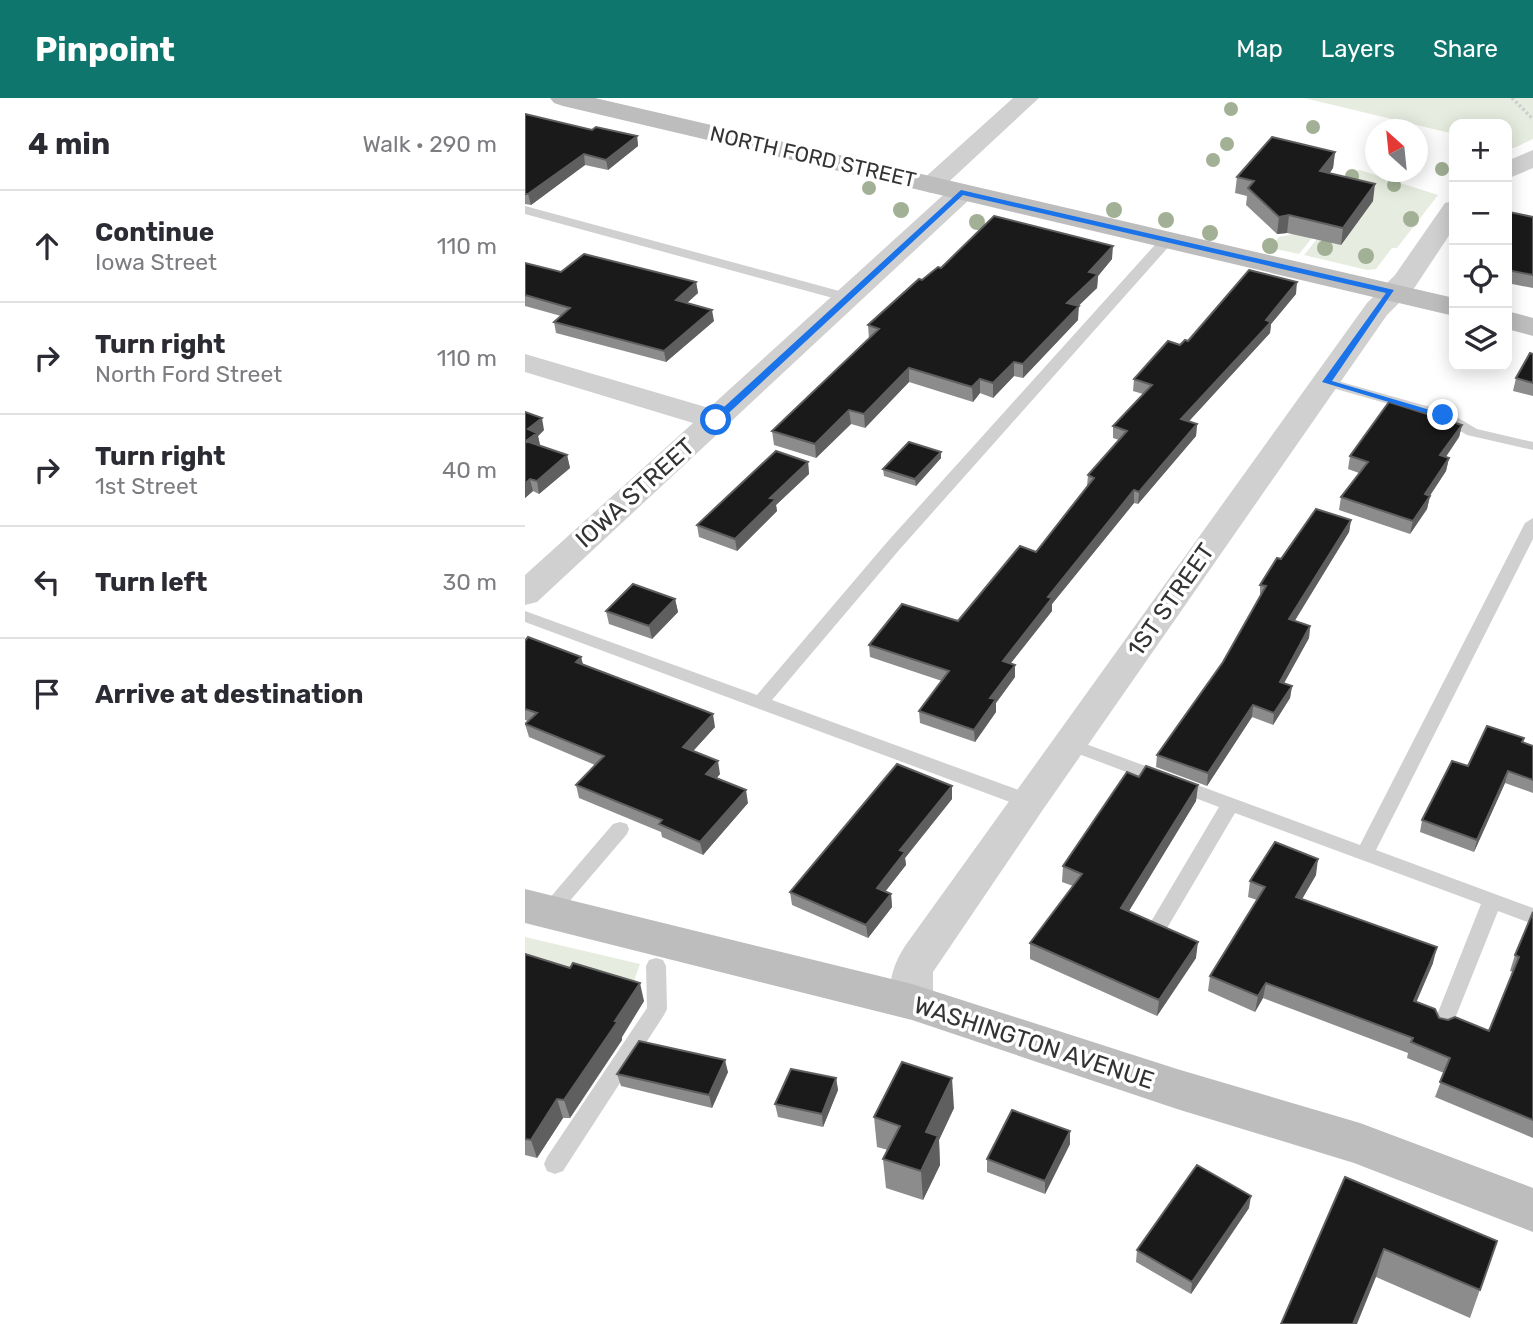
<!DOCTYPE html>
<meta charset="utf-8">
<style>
:root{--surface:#fff;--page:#f2f2f3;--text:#2b2b33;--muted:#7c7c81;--line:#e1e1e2;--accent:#0f766e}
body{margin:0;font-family:Rubik,sans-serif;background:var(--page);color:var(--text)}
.controls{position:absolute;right:21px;top:21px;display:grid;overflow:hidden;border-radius:14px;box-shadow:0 4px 18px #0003}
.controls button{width:63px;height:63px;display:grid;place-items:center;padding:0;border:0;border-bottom:2px solid var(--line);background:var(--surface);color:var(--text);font:35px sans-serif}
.compass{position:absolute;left:840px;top:21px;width:63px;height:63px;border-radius:50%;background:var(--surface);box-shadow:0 4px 18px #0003;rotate:333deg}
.stop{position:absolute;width:21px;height:21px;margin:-16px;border:5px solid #1a73e8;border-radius:50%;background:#fff}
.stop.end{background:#1a73e8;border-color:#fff;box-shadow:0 2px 7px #0008}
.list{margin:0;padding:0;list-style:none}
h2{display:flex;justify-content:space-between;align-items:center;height:91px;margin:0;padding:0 28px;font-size:30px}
h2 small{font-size:23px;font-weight:400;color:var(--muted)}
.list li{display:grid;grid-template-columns:46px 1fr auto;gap:21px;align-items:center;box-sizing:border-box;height:112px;padding:0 28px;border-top:2px solid var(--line)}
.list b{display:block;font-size:26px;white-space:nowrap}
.list p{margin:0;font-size:23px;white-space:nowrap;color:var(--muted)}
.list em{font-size:23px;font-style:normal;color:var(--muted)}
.icon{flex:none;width:38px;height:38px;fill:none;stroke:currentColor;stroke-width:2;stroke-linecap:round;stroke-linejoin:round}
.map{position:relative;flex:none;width:1008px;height:1226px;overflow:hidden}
header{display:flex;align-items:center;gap:42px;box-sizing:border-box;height:98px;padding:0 35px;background:var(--accent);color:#fff}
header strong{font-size:33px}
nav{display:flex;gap:38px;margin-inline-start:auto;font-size:24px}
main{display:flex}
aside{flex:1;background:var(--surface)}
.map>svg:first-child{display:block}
.green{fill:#e6ecdf}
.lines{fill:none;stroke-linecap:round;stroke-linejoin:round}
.path{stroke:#cdcdcd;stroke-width:3.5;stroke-dasharray:2.5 2.5;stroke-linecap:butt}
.lane{fill:#d0d0d0;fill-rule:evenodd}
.street{fill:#d0d0d0;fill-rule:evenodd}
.secondary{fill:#bdbdbd;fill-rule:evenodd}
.tree{fill:#a2b095}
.wall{fill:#8c8c8c}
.shaded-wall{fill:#5f5f5f}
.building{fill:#1a1a1a;stroke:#5f5f5f;stroke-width:2}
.route{fill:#1a73e8}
.labels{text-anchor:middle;stroke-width:7;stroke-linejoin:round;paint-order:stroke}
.far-street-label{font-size:21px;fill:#333;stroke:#fff}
.street-label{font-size:24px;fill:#333;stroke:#fff}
</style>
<header>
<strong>Pinpoint</strong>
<nav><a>Map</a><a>Layers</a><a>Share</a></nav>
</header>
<main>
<aside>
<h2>4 min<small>Walk · 290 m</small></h2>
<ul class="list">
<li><svg class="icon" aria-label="ahead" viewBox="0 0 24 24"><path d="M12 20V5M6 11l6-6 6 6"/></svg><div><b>Continue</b><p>Iowa Street</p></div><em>110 m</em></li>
<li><svg class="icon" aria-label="right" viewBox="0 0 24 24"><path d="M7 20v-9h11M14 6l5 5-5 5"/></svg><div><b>Turn right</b><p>North Ford Street</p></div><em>110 m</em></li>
<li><svg class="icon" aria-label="right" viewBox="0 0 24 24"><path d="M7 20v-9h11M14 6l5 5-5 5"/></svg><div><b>Turn right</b><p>1st Street</p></div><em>40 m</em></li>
<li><svg class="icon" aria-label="left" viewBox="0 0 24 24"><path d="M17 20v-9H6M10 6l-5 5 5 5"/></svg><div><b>Turn left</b></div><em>30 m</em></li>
<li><svg class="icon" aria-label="arrive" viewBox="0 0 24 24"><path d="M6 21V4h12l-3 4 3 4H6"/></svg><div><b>Arrive at destination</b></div></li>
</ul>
</aside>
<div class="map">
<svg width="1008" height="1226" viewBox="0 0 1008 1226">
<rect width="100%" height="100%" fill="#fff"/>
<path class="green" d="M779,0H1008V41L989,50L982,49V26H929V36Z
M835,72L913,97L872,150H867L851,171L842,172L779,157L792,141L821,79L825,74Z
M772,135L787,140L774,156L746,150L754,139Z
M0,839L115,866L110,880L112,891L0,962Z"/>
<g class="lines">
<path class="path" d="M987,0L1008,21"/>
<path class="lane" d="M0,108L329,197L331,200L324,204L319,203L0,116Z
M642,138L648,142L647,145L375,451L247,602L510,698L512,703L510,708H496L0,524V513L232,597L363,443L637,139Z
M802,280L923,314L952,331L1008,344V352L942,337L913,320L797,287V281Z
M1008,420V441L851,752L1008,810V826L973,813L925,933L918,935L911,933L908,927L956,806L710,715L638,837L631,840L624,837L621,832L624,827L694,709L538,650L535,646L538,642H550L835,747L1000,425Z
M95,724L102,726L104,731L102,736L31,819L24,822L17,819L14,814L17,809L88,726Z
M131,860L138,862L141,868L142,911L139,917L38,1073L30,1076L22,1073L19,1066L22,1059L122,910L121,868L124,862Z"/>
<path class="street" d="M488,0H514L415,92L406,95L397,92L393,87L397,82Z
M1008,52V70L982,81V63Z
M436,87L445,89L449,95L445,101L12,504L0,507V477L168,325L0,274V256L184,310L427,89Z
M929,103V130L890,189L862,217L517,713L408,874V904L402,916L387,921L372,916C360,892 366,870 380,848L842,205L870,177L920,105Z"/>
<path class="secondary" d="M25,0H70L929,200V218L38,8L29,5Z
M982,213L1008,220V238L982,231Z
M0,791L387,886L652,971L835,1025L1008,1090V1134L829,1065L652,1011L387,922L0,825Z"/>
</g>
<g class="tree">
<circle cx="706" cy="11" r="7"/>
<circle cx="788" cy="29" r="7"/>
<circle cx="702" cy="46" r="7"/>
<circle cx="688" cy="62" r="7"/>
<circle cx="917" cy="71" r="7"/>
<circle cx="827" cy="78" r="7"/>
<circle cx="869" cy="87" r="7"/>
<circle cx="344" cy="90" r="7"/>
<circle cx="376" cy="112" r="8"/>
<circle cx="589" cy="112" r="8"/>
<circle cx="886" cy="121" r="8"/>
<circle cx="641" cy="122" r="8"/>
<circle cx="452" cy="124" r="8"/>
<circle cx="685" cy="135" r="8"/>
<circle cx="745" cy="148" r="8"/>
<circle cx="800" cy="150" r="8"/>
<circle cx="841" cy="158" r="8"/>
</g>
<path class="wall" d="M0,16L67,32L112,38L113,48L83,72L60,67L6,107L0,106Z
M810,54L808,70L805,75L848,103L816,147L762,135L752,136L721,107L722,98L710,95L712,79Z
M982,117L1008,119V190L982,185Z
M587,161L573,178L572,190L553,208V222L498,280L489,278L468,300L455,295L448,304L384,284L340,330L326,326L291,360L249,347L247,333L344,241L343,227L397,182L416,170Z
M0,165L36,174L171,184L173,195L162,205L189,223L141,264L31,235L29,224L36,218L0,208Z
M771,196L746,226L745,235L664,323L672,326L671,338L613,406L609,405L527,506V513L486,565L490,579L471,605V614L450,644L395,625L394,613L417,583L345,559L344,547L433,523L511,454L562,388L563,377L594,342L588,340V328L618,296L608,293L609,281L655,247Z
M1008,256V298L988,293L991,280Z
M0,314L19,332L13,338L15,347L14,348L42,357L45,370L14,396L8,393L0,400Z
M937,327L934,339L921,359L924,360L921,373L905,398L902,411L885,436L814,412L816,399L834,375L823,371L825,358Z
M416,354V360L391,388L359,378L358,371Z
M283,364L284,376L251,407L252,413L212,453L174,439L172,427Z
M826,422L824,434L769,523L785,528L784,540L759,585L767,588L765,600L748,627L727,619L682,688L631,669L632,657L698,564L735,499V487L756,461Z
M150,501L153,514L127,541L84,526L81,513Z
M0,543L56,559L58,566L190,629L168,653L195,676L192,680L223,705L178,757L137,739L136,734L54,700L51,687L70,667L4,639L0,626L3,623L0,622Z
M998,645L1008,648V695L980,685L949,754L895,734L897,722L943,668Z
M614,679L673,687L671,703L604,813L671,860L632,918L505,861V845L548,788L537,784L538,768Z
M427,688V701L380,760L381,767L360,793L366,796L367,809L343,840L267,807L265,794Z
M791,777L777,801L908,865L891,904L914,920L964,933L988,874L985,873L990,857L1008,814V1040L910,999L919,975L882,960L883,955L738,900L730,914L683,893L685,878L732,802L723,799L725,783Z
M0,856L119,903L97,939V942L45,1020H38L12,1060L0,1057Z
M203,974L187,1010L96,988L92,976Z
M311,980L313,992L298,1029L253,1019L250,1006Z
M429,1010L414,1042L415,1067L398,1102L361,1090L358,1061L363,1052L352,1049L349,1019Z
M545,1046L520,1096L462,1074V1061Z
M820,1079L972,1143L945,1220L851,1179Z
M724,1110L666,1196L611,1164L612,1152Z"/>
<path class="shaded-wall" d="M112,38L113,48L83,72L81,62Z
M810,54L808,70L793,90L795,73Z
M59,56L60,67L6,107L3,96Z
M850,86L848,103L816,147L818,130Z
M764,117L762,135L752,136L754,119Z
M588,148L587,161L573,178L572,190L542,219V205L564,174Z
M171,184L173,195L153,213L151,202Z
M772,184L771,196L746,226L745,235L655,333L656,321Z
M554,208L553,222L498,280V266Z
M187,212L189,223L141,264L139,253Z
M489,264V278L468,300V285Z
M384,270V284L340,330L339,316Z
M455,281V295L448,304L447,289Z
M324,312L326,326L291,360L290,346Z
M17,320L19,332L13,338L15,347L4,356L1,343L3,331Z
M672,326L671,338L613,406L614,394Z
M937,327L934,339L913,370L915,357Z
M416,354V360L391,388L390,381Z
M42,357L45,370L14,396L12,383Z
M924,360L921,373L899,406L905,398L902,411L885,436L888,423L900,396Z
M283,364L284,376L251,407L252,413L212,453L210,441L245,400Z
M5,381L8,393L0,400V386Z
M609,392V405L527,506V513L478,575V563L523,499Z
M826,422L824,434L763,534L764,521Z
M150,501L153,514L127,541L124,528Z
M785,528L784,540L753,596L755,584Z
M56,559L59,572L51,564Z
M490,567V579L471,605V614L450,644L449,632L465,600Z
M767,588L765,600L748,627L749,615Z
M728,607L727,619L682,688L683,675Z
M188,616L190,629L160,662L158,649Z
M193,663L195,676L183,689L181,676Z
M983,673L980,685L949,754L952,742Z
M673,687L671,703L596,826V810Z
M427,688V701L380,760L381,767L353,803L352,790L375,752Z
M221,692L223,705L178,757L175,744Z
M793,761L791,777L769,815L771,799Z
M366,796L367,809L343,840L341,827Z
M673,844L671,860L632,918L634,902Z
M912,849L908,865L885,919L889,903Z
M115,885L119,903L97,939V942L45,1020L39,1002Z
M741,885L738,900L730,914L733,898Z
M200,962L203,974L187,1010L184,997Z
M311,980L313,992L298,1029L297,1016Z
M427,980L429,1010L414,1042L415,1067L398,1102L396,1073L401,1034Z
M32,1001L38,1020L12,1060L6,1042Z
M545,1033V1046L520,1096V1083Z
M726,1098L724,1110L666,1196L667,1184Z
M859,1151L851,1179L832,1226H828Z"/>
<path class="building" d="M0,16L67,32L71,29L112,38L81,62L59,56L3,96H0Z
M747,39L810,54L795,73L850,86L818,130L764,117L754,119L723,90L729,83L712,79Z
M984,114L1008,119V177L982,172V117Z
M469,118L588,148L564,174L573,176L542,205L554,208L498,266L489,264L468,285L455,281L447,289L384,270L339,316L324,312L290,346L247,333L354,231L343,227L394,181L397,182L413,169L416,170Z
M59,156L171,184L151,202L187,212L139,253L29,224L45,210L0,197V165L36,174Z
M724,172L772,184L741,222L746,224L656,321L672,326L614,394L609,392L523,499L527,500L478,563L490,567L465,600L471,601L449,632L394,613L424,573L344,547L377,506L433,523L495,448L511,454L569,380L563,377L602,333L588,328L627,287L609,281L643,243L655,247L660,242L663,243Z
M1005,255L1008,256V285L991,280Z
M864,304L937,327L915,357L924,360L900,396L905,398L888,423L816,399L843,364L825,358Z
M0,314L17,320L3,331L12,335L1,343L42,357L12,383L5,381L0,386Z
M384,344L416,354L390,381L358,371Z
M251,353L283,364L245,400L251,401L210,441L172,427Z
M791,411L826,422L764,521L785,528L755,584L767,588L749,615L728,607L683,675L632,657L698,564L741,488L735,487L752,460L756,461Z
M108,486L150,501L124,528L81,513Z
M3,539L56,559L51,564L188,616L158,649L193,663L181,676L221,692L175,744L134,726L137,722L51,687L79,658L0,626L12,615L0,611V543Z
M962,628L999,640L997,644L1008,648V682L983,673L952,742L897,722L927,663L943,668Z
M372,666L427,688L375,752L380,754L352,790L366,796L341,827L265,794Z
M621,668L673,687L596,810L673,844L634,902L505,845L557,776L538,768L602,674L614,679Z
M750,744L793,761L771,799L912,849L889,903L910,911L914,920L923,922L930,919L964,933L994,859L990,857L1008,814V1022L915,984L925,960L886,944L888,940L741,885L733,898L685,878L740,789L725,783Z
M0,856L45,870L48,865L115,885L90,923H93L39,1002L32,1001L6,1042L0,1041Z
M114,943L200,962L184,997L92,976Z
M377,964L427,980L401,1034L413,1038L396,1073L358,1061L375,1028L349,1019Z
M266,971L311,980L297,1016L250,1006Z
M487,1012L545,1033L520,1083L462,1061Z
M672,1067L726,1098L667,1184L612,1152Z
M820,1079L972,1143L955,1192L859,1151L828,1226H756Z"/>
<path class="route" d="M436,92L869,192L807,283L922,317L914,319L797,284L861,195L438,97L194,324H187V320Z"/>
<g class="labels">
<g class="far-street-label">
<text transform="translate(288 59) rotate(13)" y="7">NORTH FORD STREET</text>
</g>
<g class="street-label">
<text transform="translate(110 395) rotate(-42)" y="8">IOWA STREET</text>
<text transform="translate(646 502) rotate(-55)" y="8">1ST STREET</text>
<text transform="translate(509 945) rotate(18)" y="8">WASHINGTON AVENUE</text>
</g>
</g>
</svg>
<div class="controls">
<button>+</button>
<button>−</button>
<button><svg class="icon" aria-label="locate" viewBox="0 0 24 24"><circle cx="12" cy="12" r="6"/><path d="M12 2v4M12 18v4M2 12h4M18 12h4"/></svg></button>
<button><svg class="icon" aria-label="layers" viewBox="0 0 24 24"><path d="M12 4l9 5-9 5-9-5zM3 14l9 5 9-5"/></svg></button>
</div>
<svg class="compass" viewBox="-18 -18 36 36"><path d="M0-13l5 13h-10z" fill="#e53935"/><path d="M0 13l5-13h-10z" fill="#7c7c81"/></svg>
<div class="stop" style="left:191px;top:322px"></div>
<div class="stop end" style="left:918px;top:317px"></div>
</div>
</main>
